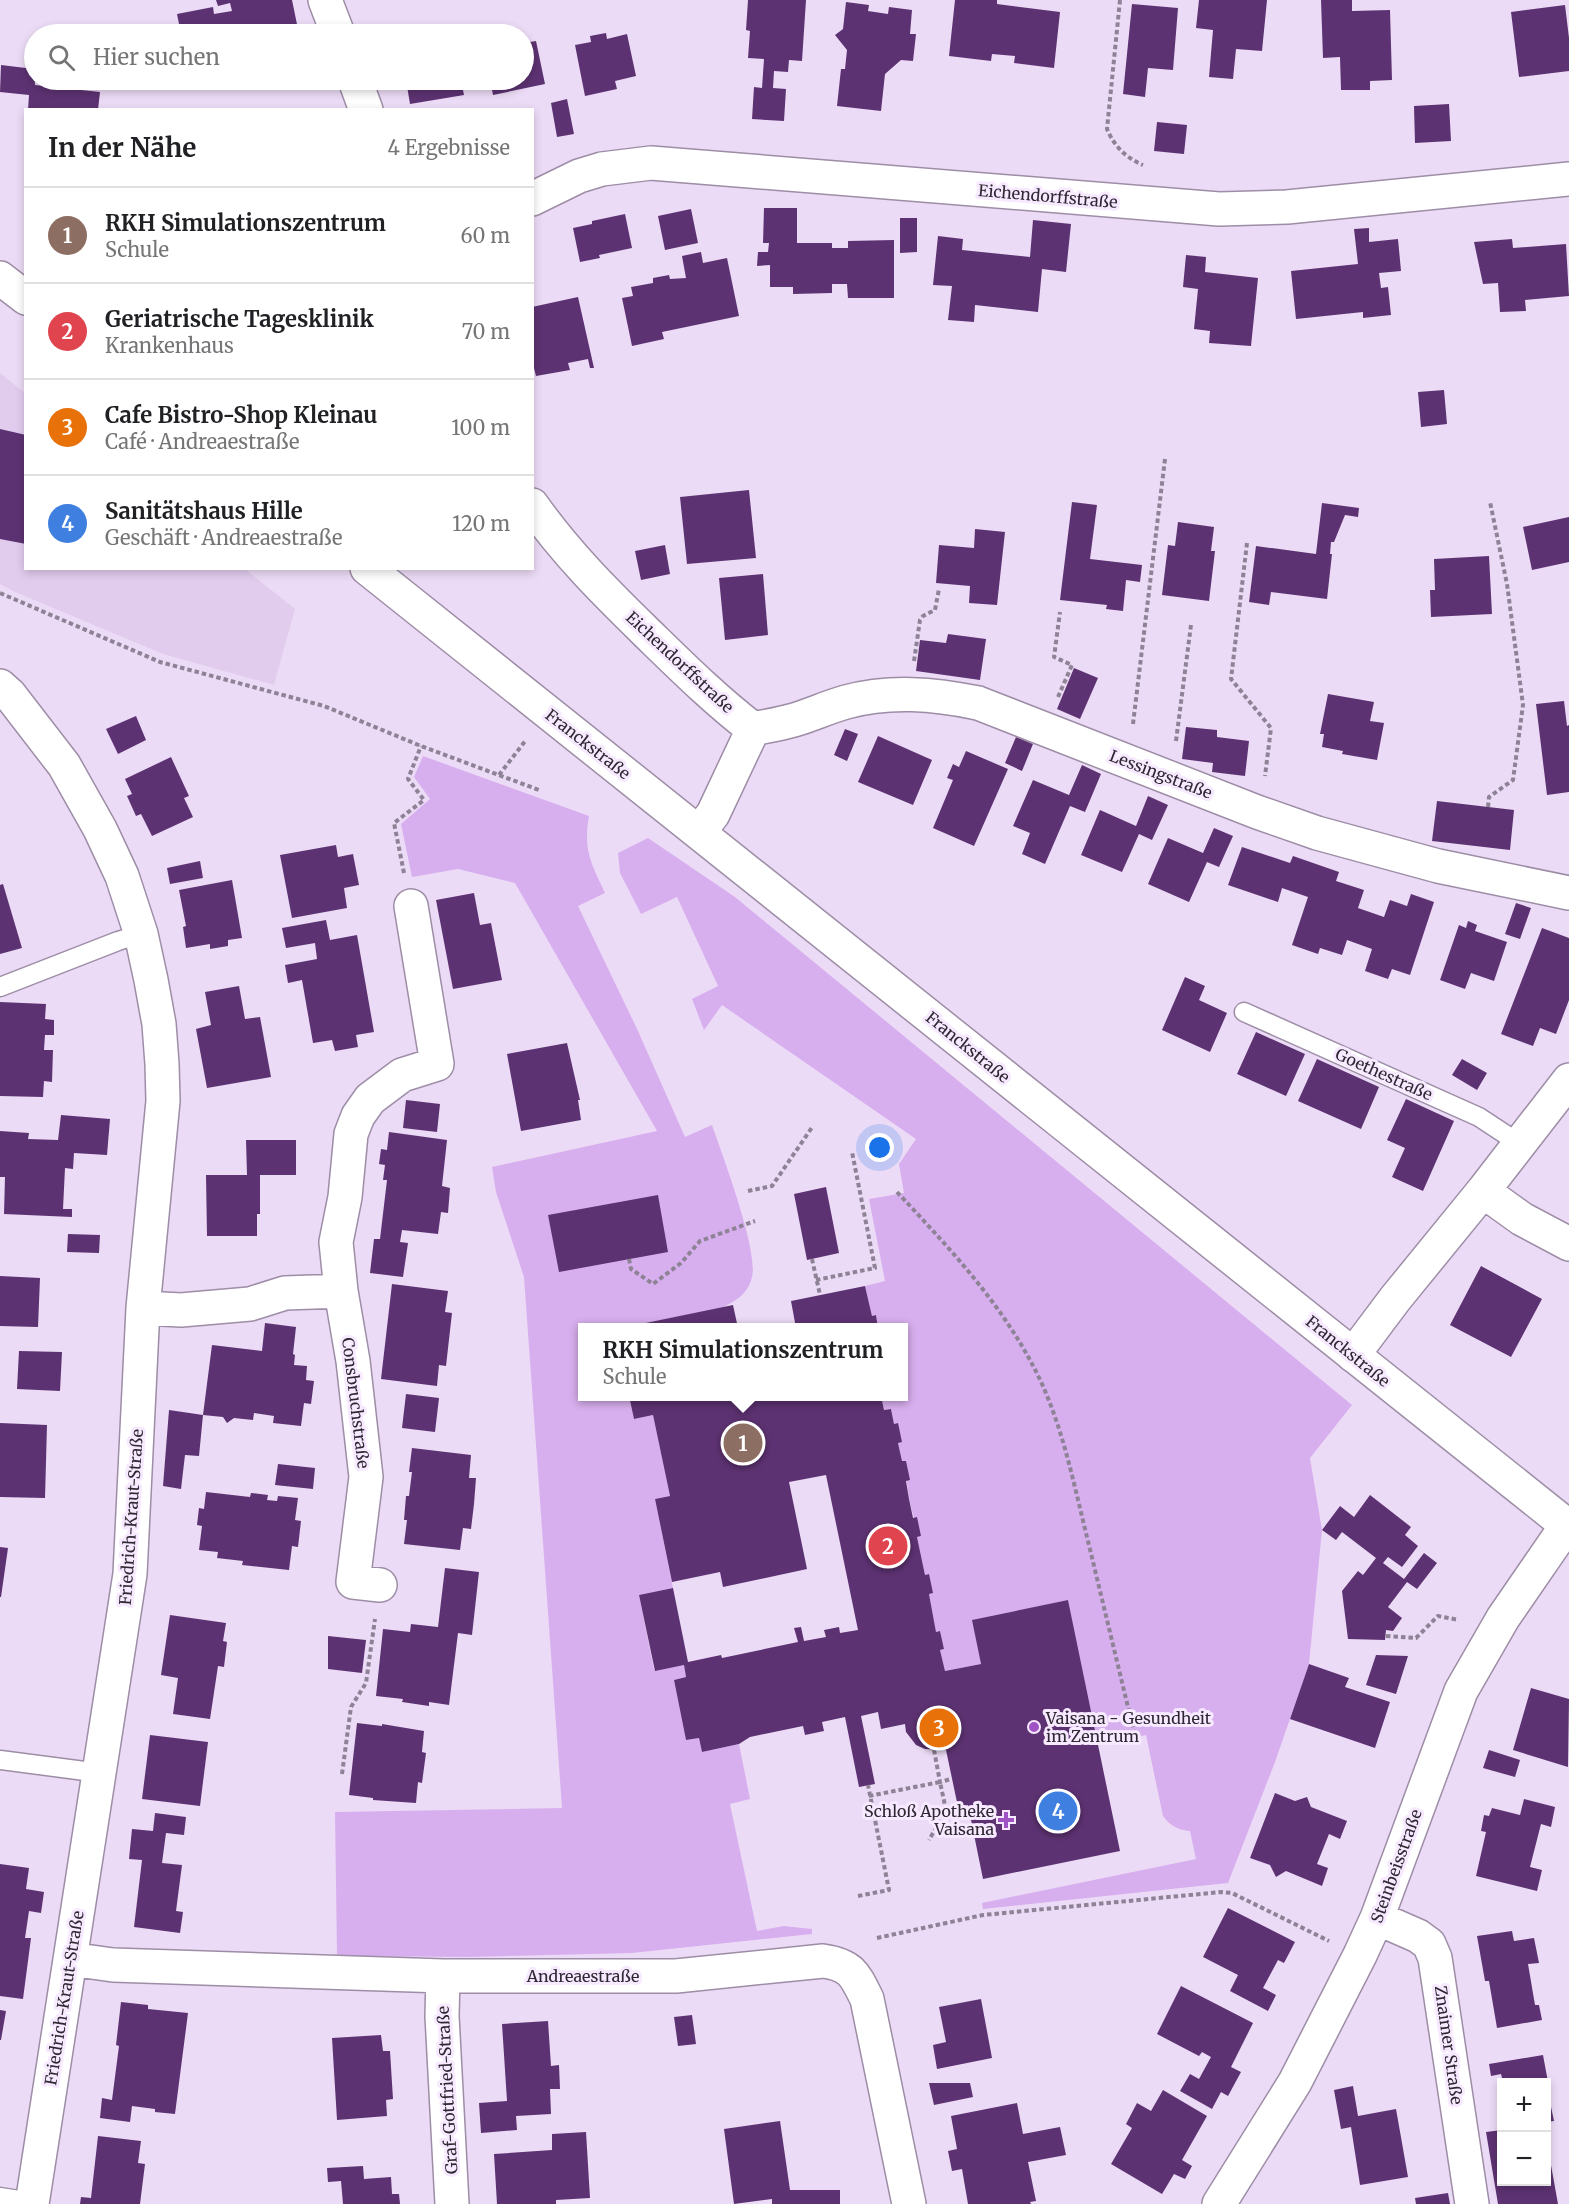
<!DOCTYPE html>
<html lang="de">
<meta charset="utf-8">
<style>
:root{--surface:#fff;--page:#f6f6f6;--text:#202124;--muted:#757577;--line:#e0e0e0;--accent:#a053c4}
body{margin:0;font-family:Merriweather,serif;background:var(--page);color:var(--text)}
.controls{position:absolute;right:18px;bottom:18px;display:grid;overflow:hidden;border-radius:0px;box-shadow:0 3px 9px #0003}
.controls button{width:54px;height:54px;display:grid;place-items:center;padding:0;border:0;border-bottom:2px solid var(--line);background:var(--surface);color:var(--text);font:30px sans-serif}
.you{position:absolute;left:880px;top:1148px;width:21px;height:21px;margin:-15px;border:4px solid #fff;border-radius:50%;background:#1a73e8;box-shadow:0 0 0 9px #1a73e833}
.badge{display:grid;place-items:center;width:39px;height:39px;border-radius:50%;background:var(--accent);color:#fff;font-size:20px;font-weight:700}
.pin{position:absolute;translate:-50% -50%;border:3px solid #fff;box-shadow:0 2px 6px #0006}
.popup{position:absolute;left:578px;top:1323px;width:330px;height:78px;box-sizing:border-box;display:grid;place-content:center;border-radius:0px;background:var(--surface);filter:drop-shadow(0 2px 4px #0005);font-size:20px;white-space:nowrap;color:var(--muted)}
.popup b{font-size:22px;color:var(--text)}
.popup::after{content:'';position:absolute;left:50%;top:100%;margin-left:-12px;border:12px solid transparent;border-top-color:var(--surface)}
.list{margin:0;padding:0;list-style:none}
h2{display:flex;justify-content:space-between;align-items:center;height:78px;margin:0;padding:0 24px;font-size:26px}
h2 small{font-size:20px;font-weight:400;color:var(--muted)}
.list li{display:grid;grid-template-columns:39px 1fr auto;gap:18px;align-items:center;box-sizing:border-box;height:96px;padding:0 24px;border-top:2px solid var(--line)}
.list b{display:block;font-size:22px;white-space:nowrap}
.list p{margin:0;font-size:20px;white-space:nowrap;color:var(--muted)}
.list em{font-size:20px;font-style:normal;color:var(--muted)}
.icon{flex:none;width:33px;height:33px;fill:none;stroke:currentColor;stroke-width:2;stroke-linecap:round;stroke-linejoin:round}
.map{position:relative;flex:none;width:1569px;height:2204px;overflow:hidden}
.search{position:absolute;background:var(--surface);box-shadow:0 3px 9px #0003;left:24px;top:24px;width:510px;height:66px;display:flex;align-items:center;gap:15px;box-sizing:border-box;padding:0 21px;border-radius:33px;color:var(--muted);font-size:22px}
.panel{position:absolute;background:var(--surface);box-shadow:0 3px 9px #0003;left:24px;top:108px;width:510px;height:462px;border-radius:0px}
.map>svg:first-child{display:block}
.built{fill:#e2ccee}
.green{fill:#d8afee}
.building{fill:#5d3272}
.lines{fill:none;stroke-linecap:round;stroke-linejoin:round}
.service-casing{stroke:#9d8da6;stroke-width:21}
.minor-casing{stroke:#9d8da6;stroke-width:36}
.tertiary-casing{stroke:#9d8da6;stroke-width:36}
.path{stroke:#8e8396;stroke-width:4;stroke-dasharray:4.5 3;stroke-linecap:butt}
.service{stroke:#fff;stroke-width:18}
.minor{stroke:#fff;stroke-width:33}
.tertiary{stroke:#fff;stroke-width:33}
.poi-dot{fill:#a053c4;stroke:#f7e9ff;stroke-width:2}
.labels{text-anchor:middle;stroke-width:6;stroke-linejoin:round;paint-order:stroke}
.street-label{font-size:16px;fill:#2e2832;stroke:#f7e9ff}
.poi-label{font-size:16px;fill:#2e2832;stroke:#f7e9ff;text-anchor:start}
</style>
<div class="map">
<svg width="1569" height="2204" viewBox="0 0 1569 2204">
<rect width="100%" height="100%" fill="#ecdbf6"/>
<path class="built" d="M0,373L25,393L26,568L245,569L295,609L274,685L163,654L15,592L0,584Z"/>
<path class="green" d="M423,756L589,816C583,850 591,863 605,893L578,906L638,1031L685,1137L712,1125C722,1154 759,1251 752,1277C748,1294 735,1302 721,1308L626,1327L582,1328V1396L629,1397L634,1419L653,1415L670,1496L655,1499L673,1588L639,1595L654,1670L684,1665L686,1677L674,1680L686,1740L699,1738L702,1752L739,1744L750,1799L730,1804L757,1931L784,1926L812,1929V1934L632,1953L469,1957L337,1956L335,1812L562,1808L524,1277L496,1192L492,1167L657,1131L515,883L458,869L412,877L401,824L430,799L414,777Z
M648,838L735,897L1352,1405L1310,1458L1322,1530L1309,1664L1275,1762L1228,1883L983,1909L982,1903L1196,1859L1190,1831C1179,1830 1170,1826 1163,1816L1146,1735L1098,1745L1068,1600L973,1620L981,1664L945,1671L940,1650L944,1649L940,1631L936,1632L929,1594L928,1574L925,1575L917,1537L921,1536C910,1512 906,1487 906,1461H902L898,1443V1423L894,1424L891,1409L884,1410L881,1397L903,1396V1328L878,1327L876,1315L872,1316L865,1286L885,1281L869,1199L904,1193L899,1164L916,1139L722,1005L704,1030L692,999L718,986L677,897L641,914L620,873L618,853Z"/>
<path class="building" d="M216,0H292L299,34H236L234,25L219,28L220,34H181L177,14L213,7L214,14L232,11L230,3L218,6Z
M748,0H806L802,61L789,60L788,72L774,71L773,88L786,89L784,121L752,119L754,87L762,88L764,59L748,58L750,31L746,30Z
M955,0H997V4L1060,12L1054,68L1014,63L1015,56L992,54L991,61L949,56Z
M1199,0H1267L1262,51L1236,49L1233,79L1209,77L1213,30L1196,28Z
M1321,0H1352V11L1390,10L1392,80L1370,81V90H1341L1340,57L1323,58Z
M846,2L869,5L868,11L888,14L889,7L912,10L910,34H916L913,61L901,60L885,74L881,111L837,106L841,69H845L847,50L835,35L843,29Z
M1132,4L1178,8L1173,70L1148,68L1145,97L1123,94Z
M1565,5L1569,38V71L1519,77L1511,12Z
M606,33L607,39L627,34L636,76L615,81L617,89L585,96L575,45L591,42L590,36Z
M536,41L545,84L493,95L490,80H524V43Z
M1,65L34,69L35,85L100,92L98,110H28L29,95L0,92Z
M406,80H461L464,95L410,104Z
M567,99L574,134L557,137L551,103Z
M1449,104L1451,141L1415,143L1414,106Z
M1157,122L1187,125L1184,154L1154,151Z
M764,208H797V243H832V248H848V241L894,240V298H848L847,284H832V293L793,294V287H770V265L757,266L758,252H768L769,243H763Z
M691,209L698,243L665,250L658,216Z
M625,214L632,248L599,255L600,258L580,262L573,228L592,224V221Z
M900,218H917V252L900,253Z
M1033,220L1071,224L1066,272L1042,269L1038,312L975,305L974,322L948,320L952,286L933,285L938,236L963,239L962,250L1030,257Z
M1369,228V242L1398,239L1401,271L1379,273L1381,288L1388,287L1391,315L1363,318V312L1296,319L1291,271L1358,264L1354,229Z
M1512,239L1513,248L1566,244L1569,296L1525,300L1526,311L1500,312L1498,283L1483,284L1474,242Z
M701,252L703,263L727,258L739,316L662,332L664,339L632,346L622,298L633,296L631,287L653,283V278L669,275L670,279L686,278L682,256Z
M1186,255L1206,257L1205,272L1258,278L1251,346L1209,343L1210,331L1194,329L1198,289L1183,287Z
M578,297L594,368H590L588,359L568,363L570,370L536,376L532,360V307Z
M1444,390L1447,424L1421,427L1418,392Z
M0,429L26,435V544L0,539Z
M749,490L756,558L687,564L680,497Z
M1072,502L1097,505L1090,559L1142,565L1140,582L1126,580L1123,611L1106,609L1107,605L1060,600Z
M1322,503L1359,508L1358,517L1345,515L1334,542H1331L1330,554H1332L1327,599L1271,592L1269,605L1249,602L1256,546L1316,554Z
M1569,517V562L1532,570L1523,527Z
M1178,522L1214,527L1211,551H1215L1209,601L1162,595L1168,545L1175,546Z
M975,529L1005,532L997,605L969,603L970,586L936,583L939,545L974,548Z
M665,545L670,574L641,580L635,551Z
M1489,556L1492,614L1431,617L1430,590H1435L1434,559Z
M763,574L768,635L725,640L719,578Z
M948,634L986,639L980,680L916,671L920,640L946,643Z
M1074,668L1098,678L1080,719L1057,709Z
M1328,694L1374,702L1370,721L1384,723L1377,760L1342,754L1343,751L1322,747L1324,734H1320Z
M1564,701L1567,726L1569,725V792L1547,795L1536,704Z
M136,716L146,740L118,754L106,729Z
M1186,727L1217,730V737L1249,741L1245,776L1212,772L1213,763L1182,759Z
M845,729L858,734L847,761L834,755Z
M878,736L932,760L913,805L858,782Z
M1016,737L1033,744L1022,771L1005,763Z
M966,751L1008,769L974,846L933,828L953,780L947,778L953,764L959,767Z
M171,757L189,796L184,798L193,817L152,836L141,814L136,816L127,796L132,794L125,779Z
M1082,765L1101,774L1085,812L1070,806L1045,864L1022,854L1030,833L1013,826L1033,780L1069,795Z
M1148,796L1168,805L1152,840L1139,834L1122,872L1081,855L1100,810L1136,826Z
M1437,801L1514,810L1510,850L1432,841Z
M1214,828L1233,836L1219,867L1207,862L1189,902L1148,884L1168,838L1203,853Z
M336,845L338,857L353,854L359,885L344,888L347,908L292,918L280,855Z
M1242,847L1290,863L1293,856L1339,872L1336,881L1364,890L1358,908L1384,917L1390,900L1407,906L1411,894L1434,902L1410,975L1392,969L1388,979L1365,971L1372,949L1347,940L1342,955L1320,948L1318,954L1292,945L1308,897L1282,888L1278,902L1228,885Z
M200,861L203,878L170,884L167,868Z
M232,880L242,938L228,940V946L210,949V944L186,948L183,927L186,926L179,890Z
M3,884L22,948L0,954V885Z
M474,893L480,925L491,923L502,980L453,989L436,900Z
M1516,903L1531,908L1520,939L1505,934Z
M326,920L330,940L357,935L374,1032L356,1035L358,1047L335,1051L332,1040L313,1043L302,980L288,983L285,965L317,959L315,943L286,948L282,928Z
M1468,921L1477,925L1475,931L1507,942L1494,981L1471,973L1465,989L1440,980L1459,925L1466,928Z
M1542,928L1569,938V1000L1556,1034L1540,1028L1533,1046L1501,1034Z
M1185,977L1205,986L1199,1000L1227,1013L1210,1052L1162,1030Z
M239,986L245,1019L260,1017L271,1077L207,1088L196,1029L211,1025L205,992Z
M0,1002L46,1004L45,1019L54,1020V1035H45L44,1050H53L52,1082L44,1081L43,1097L0,1096Z
M1256,1032L1305,1054L1286,1096L1237,1074Z
M567,1043L580,1100H578L581,1120L521,1131L507,1054Z
M1317,1059L1379,1087L1361,1129L1298,1101Z
M1462,1059L1487,1073L1477,1090L1452,1075Z
M1406,1099L1454,1121L1423,1191L1392,1177L1405,1148L1387,1140Z
M406,1100L440,1104L437,1132L403,1128Z
M61,1115L110,1119L107,1155L74,1153L73,1169L65,1168L63,1209H72V1217L4,1214L5,1177H0V1131L29,1133L28,1139L58,1140Z
M389,1132L447,1140L442,1186L450,1188L448,1213L441,1212L438,1234L402,1230L400,1242L408,1243L403,1277L370,1273L374,1239H380L387,1180H383L385,1165L379,1164L381,1149L387,1150Z
M246,1140H296V1175H260V1214H257V1236H207L206,1175H247Z
M826,1187L839,1253L807,1260L794,1194Z
M658,1195L668,1252L559,1272L548,1215Z
M68,1234L100,1235L99,1253L67,1252Z
M1481,1266L1542,1299L1511,1357L1450,1325Z
M0,1276L40,1278L38,1327L0,1326Z
M392,1284L448,1291L445,1312L452,1313L446,1366L439,1365L437,1386L381,1379Z
M865,1286L872,1316L876,1315L878,1328H796L791,1301Z
M733,1305L738,1328H631V1326Z
M265,1323L296,1327L293,1354L295,1355L294,1365L307,1366L306,1380L314,1381L311,1404L304,1403L301,1426L273,1423L274,1416L254,1413L253,1420L234,1418L227,1423L223,1417L203,1415L212,1345L262,1351Z
M19,1351L62,1352L60,1391L17,1389Z
M406,1394L439,1398L435,1432L402,1428Z
M629,1396H881L884,1410L891,1409L894,1424L898,1423L902,1442L898,1443L902,1461H906L910,1480L906,1481L909,1499L913,1518L917,1517L921,1536L917,1537L925,1575L929,1574L933,1593L929,1594L936,1632L940,1631L944,1649L940,1650L945,1671L981,1664L972,1620L1068,1600L1120,1851L983,1879L968,1805L958,1807L946,1750L925,1749L916,1745L906,1732L905,1724L881,1729L878,1712L861,1716L875,1784L859,1787L845,1717L822,1722L824,1731L805,1735L803,1726L750,1737L739,1744L702,1752L699,1738L686,1740L674,1680L686,1677L684,1665L655,1671L639,1595L673,1588L688,1662L721,1655L722,1658L798,1642L794,1628L801,1627L804,1641L826,1637L824,1630L839,1627L840,1633L858,1630L826,1475L789,1482L807,1569L723,1587L720,1572L672,1582L655,1499L670,1496L653,1415L634,1419Z
M169,1410L203,1415L199,1456L185,1455L181,1489L163,1486Z
M0,1423L47,1425L45,1498L0,1497Z
M412,1448L471,1455L469,1478H476L474,1504L471,1529L463,1528L460,1550L404,1544L407,1520H404L406,1496H409L412,1472H409Z
M278,1464L315,1468L313,1489L275,1485Z
M206,1492L250,1497L251,1493L268,1495L267,1500L277,1501L278,1496L298,1498L295,1520L301,1521L298,1547L292,1546L289,1570L242,1565L243,1561L217,1558L218,1552L199,1550L202,1526L197,1525L199,1508L204,1509Z
M1370,1495L1411,1527L1405,1535L1418,1546L1402,1567L1388,1557L1383,1563L1404,1579L1424,1553L1437,1563L1417,1589L1407,1582L1388,1607L1402,1618L1393,1631L1386,1630L1385,1640L1348,1639L1342,1591L1358,1571L1363,1575L1376,1558L1342,1532L1336,1540L1322,1530L1340,1506L1354,1517Z
M0,1547L8,1548L1,1597H0Z
M445,1568L479,1572L472,1635L458,1633L449,1705L429,1702V1706L402,1702L403,1699L376,1696L383,1629L410,1632L411,1624L438,1627Z
M170,1615L226,1623L223,1641L227,1642L224,1667L218,1666L210,1719L173,1714L178,1678L161,1675Z
M328,1636L366,1640L362,1673L328,1669Z
M1376,1655L1408,1656L1396,1694L1366,1685Z
M1309,1664L1349,1678L1345,1687L1390,1702L1375,1748L1290,1719Z
M1531,1688L1569,1699L1568,1767L1513,1750Z
M357,1723L382,1726V1724L424,1731L422,1752L426,1753L422,1783L418,1782L416,1803L373,1800V1798L349,1795Z
M150,1735L208,1742L200,1806L142,1799Z
M1489,1750L1520,1760L1515,1777L1483,1768Z
M1275,1793L1295,1801L1307,1797L1311,1807L1347,1821L1340,1839L1329,1834L1317,1864L1328,1868L1322,1886L1286,1871L1276,1877L1270,1865L1250,1858Z
M1524,1799L1555,1807L1551,1827L1541,1824L1530,1867L1542,1870L1537,1891L1476,1876L1486,1832L1481,1831L1484,1815L1489,1816L1492,1808L1520,1815Z
M155,1813L186,1817L184,1835L166,1833L162,1863L182,1865L176,1911L183,1912L180,1933L134,1927L142,1860L129,1859L132,1829L153,1831Z
M0,1864L29,1868L26,1889L44,1892L41,1913L29,1911L25,1938H31L23,1999L0,1996Z
M1228,1908L1295,1942L1284,1963L1278,1960L1263,1988L1276,1995L1268,2011L1230,1991L1238,1975L1203,1957Z
M1512,1931L1514,1941L1534,1938L1539,1963L1528,1964L1535,2005H1539L1542,2020L1497,2028L1489,1981H1485L1477,1936Z
M1181,1986L1253,2023L1231,2067L1241,2072L1228,2096L1221,2092L1212,2109L1180,2091L1190,2074L1199,2079L1211,2057L1202,2052L1199,2056L1157,2034Z
M981,1999L992,2058L937,2069L933,2045L946,2042L939,2007Z
M121,2002L148,2005V2009L188,2013L175,2114L155,2112V2109L132,2106L130,2122L100,2118L102,2098L112,2100L119,2046L116,2045Z
M0,2010L6,2011L1,2040H0Z
M692,2015L696,2044L678,2046L674,2017Z
M548,2021L551,2066L559,2065L560,2089H550L551,2114L516,2116L517,2130L481,2133L479,2103L507,2101L502,2024Z
M381,2035L383,2051H390L393,2099L386,2100L387,2116L337,2120L332,2038Z
M1543,2055L1548,2082H1503L1501,2074L1491,2076L1489,2064Z
M929,2083H970L973,2097L934,2105Z
M1546,2083L1554,2121L1546,2122Z
M1353,2086L1358,2116L1396,2109L1408,2177L1360,2185L1351,2127L1341,2129L1334,2090Z
M1163,2090L1207,2116L1182,2160L1192,2166L1185,2179L1174,2174L1162,2194L1111,2164L1132,2128L1126,2124L1137,2103L1151,2111Z
M1017,2103L1023,2134L1060,2127L1066,2155L1028,2162L1036,2201L1030,2202L1031,2204H968L962,2169L952,2171L948,2151L957,2149L951,2116Z
M780,2121L790,2190H840V2204H772V2199L734,2204L724,2129Z
M1502,2130V2182H1546V2155L1549,2154L1558,2204H1498L1486,2132Z
M586,2132L590,2198L556,2200V2204H497L494,2154L552,2150V2134Z
M98,2136L141,2141L138,2163L145,2164L140,2204H80L81,2197L91,2198Z
M363,2166L364,2179L391,2177L392,2194H399L400,2204H343L341,2181L328,2182L327,2168Z
M1448,2193L1450,2204H1416L1415,2198Z"/>
<g class="lines">
<g class="service-casing">
<path id="service" d="M0,987L118,941L141,934
M1244,1012L1479,1117L1520,1144
M0,1760L100,1773
M0,2197L32,2202"/>
</g>
<g class="minor-casing">
<path id="minor" d="M325,0L338,34
M355,80L366,110
M532,199L579,176L602,169L651,163L1219,209L1287,207L1569,179
M532,505C565,552 604,591 645,631C680,665 714,699 753,729
M0,686L10,695L64,765L100,829L122,876L141,934L151,980L159,1024L162,1064L163,1101L143,1308L130,1574L32,2204
M753,729C767,726 780,724 794,720C811,715 828,707 846,702C890,690 934,694 978,703L1257,812L1317,833L1438,866L1569,893
M699,832L713,814L753,729
M1483,1191L1522,1219L1569,1244
M143,1308L181,1310L250,1304L285,1293L341,1291
M1353,1355L1395,1299L1483,1191L1569,1080
M380,1585L353,1582L366,1477L353,1361L341,1291L336,1242L345,1197L351,1134L358,1116L370,1099L402,1075L437,1064L411,906
M1377,1918L1418,1936L1429,1944L1435,1958L1472,2204
M70,1959L113,1965L443,1976H676L823,1961C852,1965 855,1975 867,1999L909,2204
M443,1976L442,2016L452,2204
M1219,2204L1295,2082L1360,1955L1377,1918L1461,1691L1503,1618L1567,1525"/>
</g>
<g class="tertiary-casing">
<path id="tertiary" d="M0,278L26,298
M367,568L1569,1527"/>
</g>
<path class="path" d="M1120,0L1107,129C1114,146 1126,158 1143,165
M1247,543L1231,679L1271,728L1265,776
M0,593L160,662L324,706L421,746L539,790
M914,661L920,620L923,616L935,610L939,589
M1058,697L1072,665L1054,657L1060,612
M1133,724L1165,459
M1176,741L1191,625
M499,775L526,740
M1488,807L1489,797L1513,780L1523,705L1507,584L1490,502
M404,873L394,823L424,800L408,779L421,746
M748,1191L772,1186L813,1126
M897,1192C952,1251 1008,1310 1042,1384C1064,1433 1074,1485 1087,1537C1103,1603 1119,1670 1135,1736
M629,1259L631,1269L653,1284L681,1263L700,1241L755,1221
M812,1259L820,1295
M816,1280L875,1268L852,1152
M1386,1636L1416,1638L1438,1616L1459,1620
M934,1750L940,1782L951,1779
M342,1774L351,1707L366,1683L375,1619
M869,1796L940,1782L946,1810L929,1840
M958,1835L973,1831
M858,1896L889,1890L868,1785
M877,1938L983,1915L1221,1892L1232,1893L1329,1941"/>
<use href="#service" class="service"/>
<use href="#minor" class="minor"/>
<use href="#tertiary" class="tertiary"/>
</g>
<g class="poi-dot">
<circle cx="1034" cy="1727" r="6"/>
<path d="M1003 1811h6v6h6v6h-6v6h-6v-6h-6v-6h6z"/>
</g>
<g class="labels">
<g class="street-label">
<text transform="translate(1048 196) rotate(5)" y="6">Eichendorffstraße</text>
<text transform="translate(680 662) rotate(43)" y="6">Eichendorffstraße</text>
<text transform="translate(588 744) rotate(38)" y="6">Franckstraße</text>
<text transform="translate(1161 774) rotate(21)" y="6">Lessingstraße</text>
<text transform="translate(968 1047) rotate(39)" y="6">Franckstraße</text>
<text transform="translate(1384 1074) rotate(24)" y="6">Goethestraße</text>
<text transform="translate(1348 1351) rotate(39)" y="6">Franckstraße</text>
<text transform="translate(356 1403) rotate(83)" y="6">Consbruchstraße</text>
<text transform="translate(131 1517) rotate(-86)" y="6">Friedrich-Kraut-Straße</text>
<text transform="translate(1396 1866) rotate(-70)" y="6">Steinbeisstraße</text>
<text x="583" y="1982">Andreaestraße</text>
<text transform="translate(64 1998) rotate(-81)" y="6">Friedrich-Kraut-Straße</text>
<text transform="translate(1449 2045) rotate(82)" y="6">Znaimer Straße</text>
<text transform="translate(447 2090) rotate(-93)" y="6">Graf-Gottfried-Straße</text>
</g>
<g class="poi-label">
<text x="1046" y="1724">Vaisana - Gesundheit<tspan x="1046" dy="18">im Zentrum</tspan></text>
<text x="994" y="1817" text-anchor="end">Schloß Apotheke<tspan x="994" dy="18">Vaisana</tspan></text>
</g>
</g>
</svg>
<div class="controls">
<button>+</button>
<button>−</button>
</div>
<div class="you"></div>
<div class="pin badge" style="left:743px;top:1443px;background:#8d6e63">1</div>
<div class="popup"><b>RKH Simulationszentrum</b>Schule</div>
<div class="pin badge" style="left:888px;top:1546px;background:#e0444e">2</div>
<div class="pin badge" style="left:939px;top:1728px;background:#e8710a">3</div>
<div class="pin badge" style="left:1058px;top:1811px;background:#3f7fe0">4</div>
<div class="search"><svg class="icon" aria-label="search" viewBox="0 0 24 24"><circle cx="10" cy="10" r="6"/><path d="M15 15l6 6"/></svg>Hier suchen</div>
<section class="panel">
<h2>In der Nähe<small>4 Ergebnisse</small></h2>
<ul class="list">
<li><span class="badge" style="background:#8d6e63">1</span><div><b>RKH Simulationszentrum</b><p>Schule</p></div><em>60 m</em></li>
<li><span class="badge" style="background:#e0444e">2</span><div><b>Geriatrische Tagesklinik</b><p>Krankenhaus</p></div><em>70 m</em></li>
<li><span class="badge" style="background:#e8710a">3</span><div><b>Cafe Bistro-Shop Kleinau</b><p>Café · Andreaestraße</p></div><em>100 m</em></li>
<li><span class="badge" style="background:#3f7fe0">4</span><div><b>Sanitätshaus Hille</b><p>Geschäft · Andreaestraße</p></div><em>120 m</em></li>
</ul>
</section>
</div>
